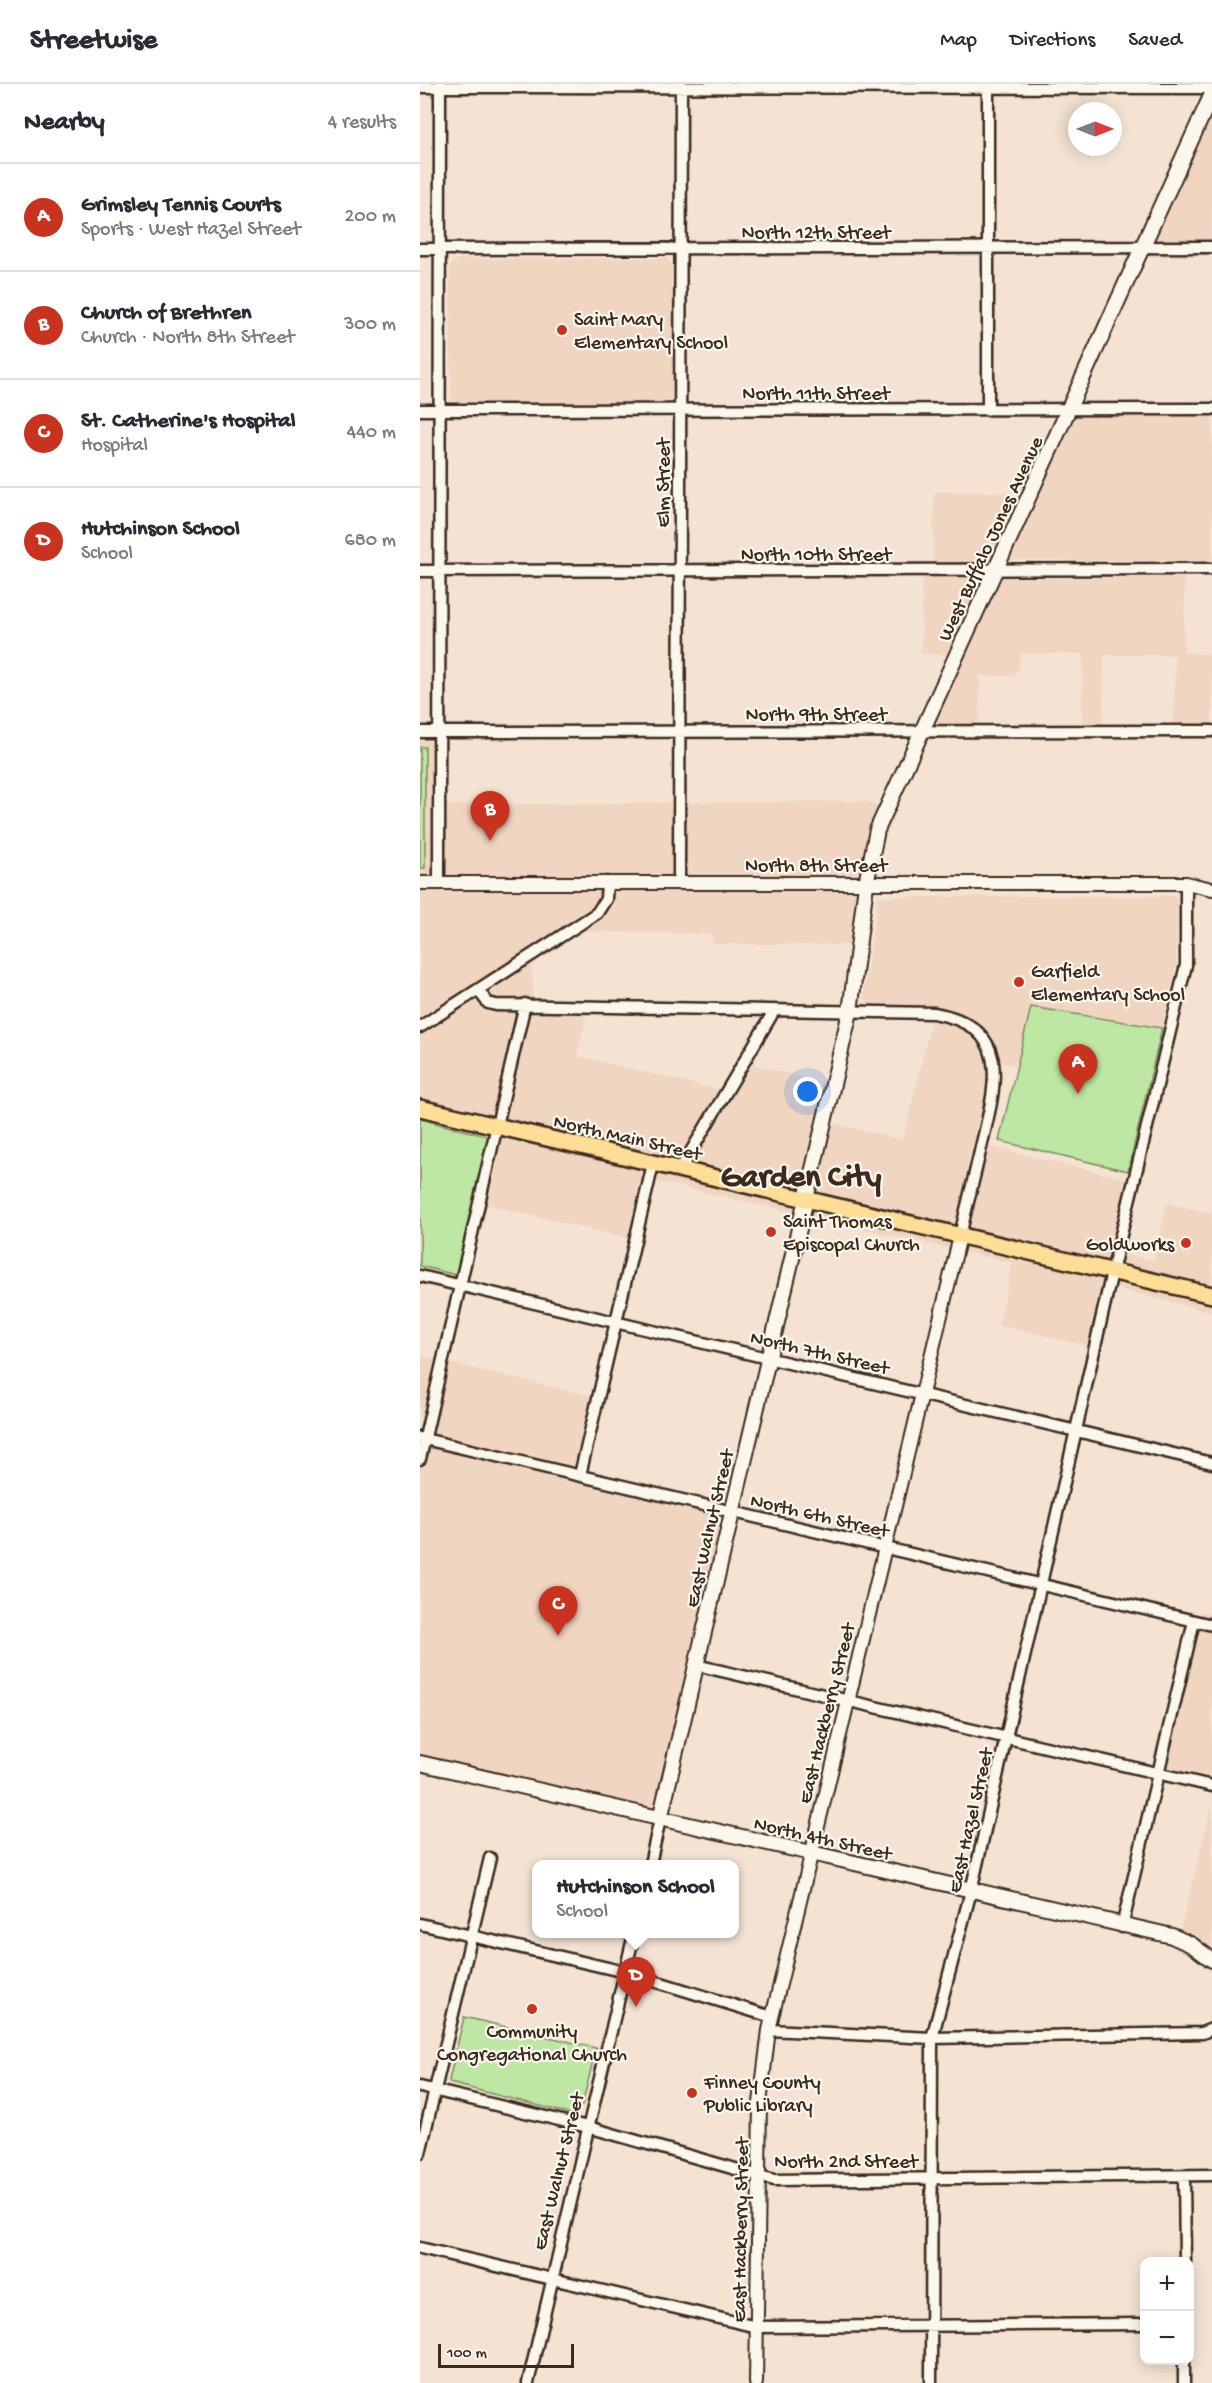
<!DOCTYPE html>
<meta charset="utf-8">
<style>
:root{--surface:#fff;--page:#f2f2f3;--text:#2b2b33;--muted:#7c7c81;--line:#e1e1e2;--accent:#c8321e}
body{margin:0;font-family:"Gochi Hand",sans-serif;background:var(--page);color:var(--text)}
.controls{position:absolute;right:18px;bottom:18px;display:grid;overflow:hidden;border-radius:12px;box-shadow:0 3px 15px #0003}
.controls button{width:54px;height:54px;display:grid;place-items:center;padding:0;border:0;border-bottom:2px solid var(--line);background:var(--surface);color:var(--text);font:30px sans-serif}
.compass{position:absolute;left:648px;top:18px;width:54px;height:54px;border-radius:50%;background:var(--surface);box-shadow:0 3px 15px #0003;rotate:90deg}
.scale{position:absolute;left:18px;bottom:15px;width:136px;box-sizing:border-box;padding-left:6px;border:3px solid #3b2a1e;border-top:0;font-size:16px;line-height:21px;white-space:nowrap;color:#3b2a1e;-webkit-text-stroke:4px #fbf7ec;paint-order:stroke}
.you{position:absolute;left:388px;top:1008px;width:21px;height:21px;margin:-15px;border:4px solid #fff;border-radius:50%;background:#1a73e8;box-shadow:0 0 0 9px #1a73e833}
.badge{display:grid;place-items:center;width:39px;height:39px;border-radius:50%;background:var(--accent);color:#fff;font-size:20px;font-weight:700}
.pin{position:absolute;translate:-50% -50px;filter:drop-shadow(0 2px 3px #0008)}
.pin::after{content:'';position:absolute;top:32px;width:21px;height:18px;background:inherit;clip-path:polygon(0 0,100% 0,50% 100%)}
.popup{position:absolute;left:112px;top:1776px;width:207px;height:78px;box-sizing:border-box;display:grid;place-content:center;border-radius:12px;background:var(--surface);filter:drop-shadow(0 2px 4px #0005);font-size:20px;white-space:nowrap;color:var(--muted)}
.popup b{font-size:22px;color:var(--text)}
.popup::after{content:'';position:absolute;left:50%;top:100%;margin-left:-12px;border:12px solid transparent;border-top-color:var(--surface)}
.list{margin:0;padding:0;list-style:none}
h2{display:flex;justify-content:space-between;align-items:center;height:78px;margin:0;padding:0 24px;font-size:26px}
h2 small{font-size:20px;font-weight:400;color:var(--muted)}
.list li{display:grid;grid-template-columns:39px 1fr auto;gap:18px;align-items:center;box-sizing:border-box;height:108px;padding:0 24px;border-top:2px solid var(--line)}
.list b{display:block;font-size:22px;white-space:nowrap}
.list p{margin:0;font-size:20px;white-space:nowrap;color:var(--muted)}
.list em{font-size:20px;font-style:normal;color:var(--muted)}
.map{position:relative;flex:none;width:792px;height:2299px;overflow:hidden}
header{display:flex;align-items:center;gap:36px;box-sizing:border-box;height:84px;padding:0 30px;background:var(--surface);border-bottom:2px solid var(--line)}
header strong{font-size:28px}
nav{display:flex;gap:33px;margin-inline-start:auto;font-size:21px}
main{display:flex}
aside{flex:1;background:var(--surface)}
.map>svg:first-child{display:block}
.built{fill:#f0d5c0}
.green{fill:#bde7a3;stroke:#7c8860;stroke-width:1.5}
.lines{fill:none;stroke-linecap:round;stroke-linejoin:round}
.minor-casing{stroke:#3b2a1e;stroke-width:15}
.tertiary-casing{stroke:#3b2a1e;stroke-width:16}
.secondary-casing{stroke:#3b2a1e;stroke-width:18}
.primary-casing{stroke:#3b2a1e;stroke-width:20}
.minor{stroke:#fbf7ec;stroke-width:10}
.tertiary{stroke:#fbf7ec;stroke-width:12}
.secondary{stroke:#fbf7ec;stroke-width:14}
.primary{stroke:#fedd96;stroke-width:15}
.poi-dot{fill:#c8321e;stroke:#fbf7ec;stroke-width:2}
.labels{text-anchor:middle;stroke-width:4.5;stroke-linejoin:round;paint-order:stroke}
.street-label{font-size:20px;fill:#3b2a1e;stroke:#fbf7ec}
.poi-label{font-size:20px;fill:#3b2a1e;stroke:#fbf7ec;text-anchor:start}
.town-label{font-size:32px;font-weight:bold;fill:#3b2a1e;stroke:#fbf7ec}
</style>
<header>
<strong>Streetwise</strong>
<nav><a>Map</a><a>Directions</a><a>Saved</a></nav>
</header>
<main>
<aside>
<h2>Nearby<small>4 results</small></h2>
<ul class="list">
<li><span class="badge">A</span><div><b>Grimsley Tennis Courts</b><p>Sports · West Hazel Street</p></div><em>200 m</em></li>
<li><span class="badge">B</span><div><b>Church of Brethren</b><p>Church · North 8th Street</p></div><em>300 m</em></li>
<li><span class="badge">C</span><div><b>St. Catherine's Hospital</b><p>Hospital</p></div><em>440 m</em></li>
<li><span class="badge">D</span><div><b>Hutchinson School</b><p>School</p></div><em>680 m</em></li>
</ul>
</aside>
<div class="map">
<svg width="792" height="2299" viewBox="0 0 792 2299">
<rect width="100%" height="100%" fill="#f4e3d2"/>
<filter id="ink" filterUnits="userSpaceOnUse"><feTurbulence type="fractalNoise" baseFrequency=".0167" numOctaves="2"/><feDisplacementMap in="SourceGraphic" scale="12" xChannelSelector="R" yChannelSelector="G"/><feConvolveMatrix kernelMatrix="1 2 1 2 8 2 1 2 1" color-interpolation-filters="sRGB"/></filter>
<g filter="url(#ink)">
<path class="built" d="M792,26V172L726,173Z
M246,174L253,181V310L251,314L246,318H36L31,314L30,183L33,178L38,175Z
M652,332L792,333V476H587L579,494H765L764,569L792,570V640H754L755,571H684L683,640H662L663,570H600L599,584L591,592H560L559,640H515L544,571L501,570L502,493H513L514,408H618Z
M0,657H12L11,721L445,717L476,730L460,767L445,861L293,860L292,850L161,847L112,877L113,913L110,926L167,928L157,972L295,1005H316L331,980L406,1000L398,1036L483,1056L515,922L450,921L443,914L458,813L757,812L756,882L742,944L611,923L597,982L581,978L576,967L554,1059L707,1095L691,1167L734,1177L747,1119L790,1129L792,1124V1228L695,1204L681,1265L579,1241L592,1179L236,1097L220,1157L68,1121L45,1211L0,1200Z
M0,1272L171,1312L151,1396L304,1432L234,1728L0,1673Z
M780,1528L792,1531V1709L743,1698Z
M792,1720V1866L760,1848Z"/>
<path class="green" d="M0,663H5V784H0Z
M611,923L742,944L708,1087L579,1057Z
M0,1035L70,1053L36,1191L0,1182Z
M44,1933L176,1964L162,2022L151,2030L30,1999L29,1996Z"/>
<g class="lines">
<g class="minor-casing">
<path id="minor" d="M0,3L792,4
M0,165L792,163
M0,326L792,325
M568,326V0
M0,487L792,485
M0,648L792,647
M19,798L20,0
M259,799L261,0
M58,906L68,919L76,921L514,929C593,943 576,1000 562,1059C555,1090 547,1121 540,1152
M0,943L177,829L186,815L187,798
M260,1086L354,927
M0,1192L792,1379
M0,1354L792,1541
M0,1375L105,920
M160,1391L233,1080
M276,1581L792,1702
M230,1780L240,1735
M0,1840L205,1888L352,1933
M702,1843L774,1537
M349,1946L512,1954L782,1949L792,1945
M0,2003L168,2043L354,2096L792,2091
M0,2069L70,1774
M764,2092L765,2178
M0,2164L337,2243L724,2240
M108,2299L214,1850
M511,2299L512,1954L551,1807L692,1188L766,881V799
M764,2299V2276"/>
</g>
<g class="tertiary-casing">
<path id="tertiary" d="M0,799H766L792,805
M336,2299L340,2019L349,1946L540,1152"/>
</g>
<g class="secondary-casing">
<path id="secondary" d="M0,1679L752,1852L772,1861L792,1876
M240,1735L430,928L446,800L457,746L792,10"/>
</g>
<g class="primary-casing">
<path id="primary" d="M0,1024L792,1211"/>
</g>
<use href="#minor" class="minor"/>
<use href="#tertiary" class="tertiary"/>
<use href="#secondary" class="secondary"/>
<use href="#primary" class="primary"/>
</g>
</g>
<g class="poi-dot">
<circle cx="142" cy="246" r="6"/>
<circle cx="599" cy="898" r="6"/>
<circle cx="351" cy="1148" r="6"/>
<circle cx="766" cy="1159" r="6"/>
<circle cx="112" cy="1925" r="6"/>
<circle cx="272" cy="2009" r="6"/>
</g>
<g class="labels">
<g class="street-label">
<text x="396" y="154">North 12th Street</text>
<text x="396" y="315">North 11th Street</text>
<text transform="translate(242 399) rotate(-90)" y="7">Elm Street</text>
<text transform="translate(569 454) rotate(-65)" y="7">West Buffalo Jones Avenue</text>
<text x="396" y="476">North 10th Street</text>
<text x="396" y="636">North 9th Street</text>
<text x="396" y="787">North 8th Street</text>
<text transform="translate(208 1052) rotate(13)" y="7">North Main Street</text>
<text transform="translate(400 1267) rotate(13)" y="7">North 7th Street</text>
<text transform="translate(400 1430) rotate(13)" y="7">North 6th Street</text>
<text transform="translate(288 1444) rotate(-77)" y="7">East Walnut Street</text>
<text transform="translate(405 1629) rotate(-76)" y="7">East Hackberry Street</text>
<text transform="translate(549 1736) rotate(-77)" y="7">East Hazel Street</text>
<text transform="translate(403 1753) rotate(13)" y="7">North 4th Street</text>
<text x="426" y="2083">North 2nd Street</text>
<text transform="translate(137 2087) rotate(-76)" y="7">East Walnut Street</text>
<text transform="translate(319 2146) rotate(-89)" y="7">East Hackberry Street</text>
</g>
<g class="poi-label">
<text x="154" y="241">Saint Mary<tspan x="154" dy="23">Elementary School</tspan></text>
<text x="611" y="893">Garfield<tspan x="611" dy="23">Elementary School</tspan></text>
<text x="363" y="1143">Saint Thomas<tspan x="363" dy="23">Episcopal Church</tspan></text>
<text x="754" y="1166" text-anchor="end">Goldworks</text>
<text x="112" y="1953" text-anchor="middle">Community<tspan x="112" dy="23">Congregational Church</tspan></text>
<text x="284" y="2004">Finney County<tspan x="284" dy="23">Public Library</tspan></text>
</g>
<g class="town-label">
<text x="381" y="1101">Garden City</text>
</g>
</g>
</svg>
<div class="controls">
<button>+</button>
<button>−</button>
</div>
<svg class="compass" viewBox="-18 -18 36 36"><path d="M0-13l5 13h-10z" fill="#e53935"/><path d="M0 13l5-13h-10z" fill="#7c7c81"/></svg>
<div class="scale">100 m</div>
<div class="you"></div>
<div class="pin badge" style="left:658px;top:1010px">A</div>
<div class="pin badge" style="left:70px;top:757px">B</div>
<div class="pin badge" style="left:138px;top:1552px">C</div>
<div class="pin badge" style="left:216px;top:1923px">D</div>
<div class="popup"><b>Hutchinson School</b>School</div>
</div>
</main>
